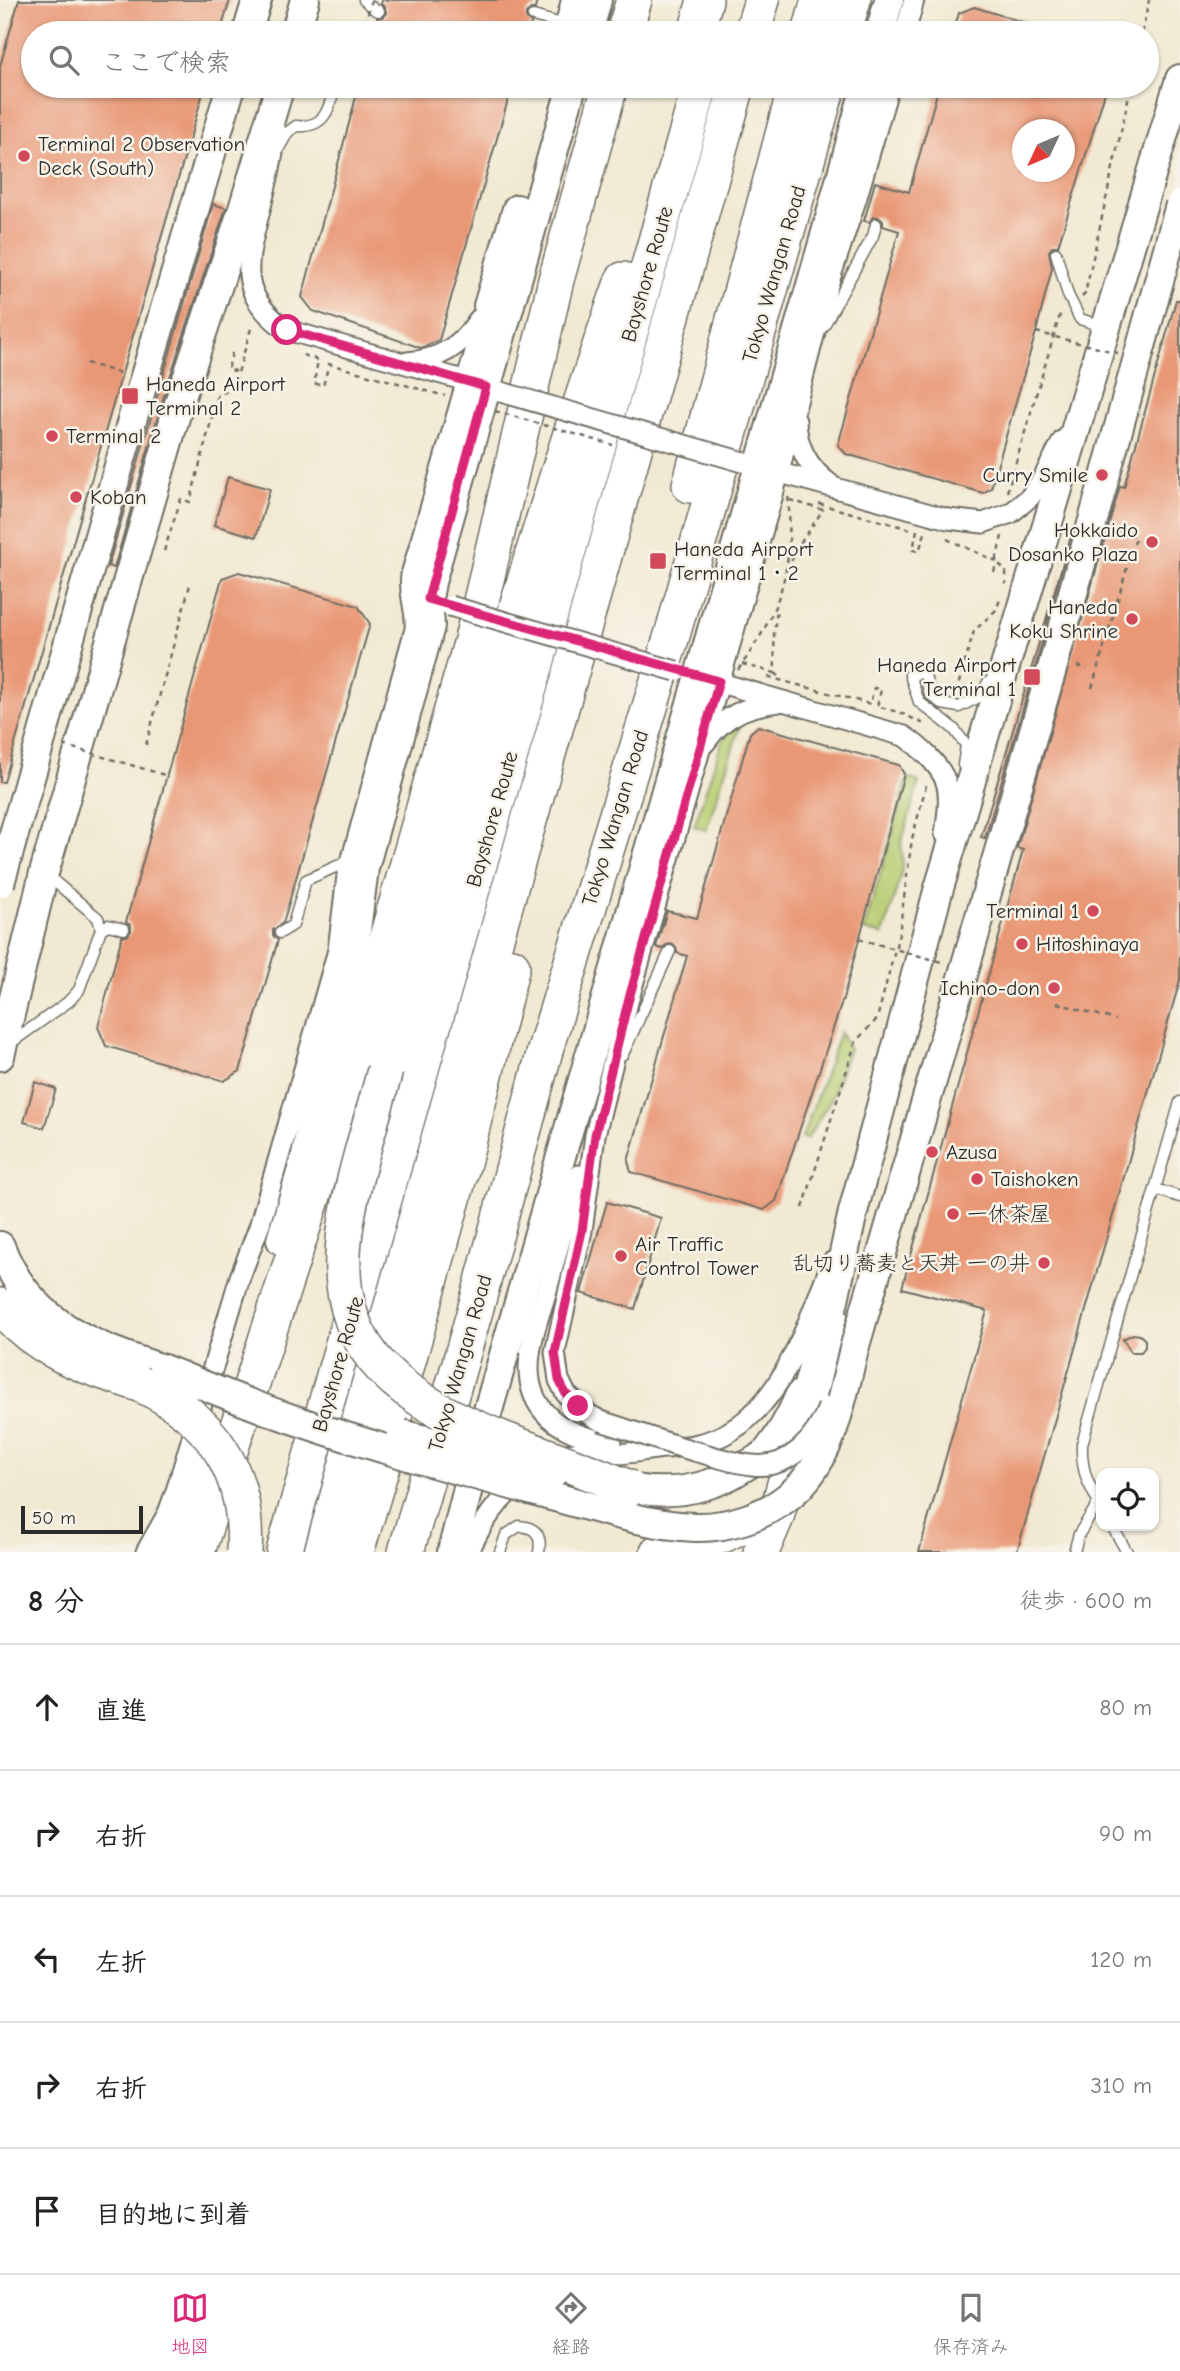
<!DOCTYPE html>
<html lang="ja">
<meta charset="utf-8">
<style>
:root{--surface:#fff;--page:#f2f2f2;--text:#222;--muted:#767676;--line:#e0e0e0;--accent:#db2777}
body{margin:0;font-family:"Comic Neue","Klee One",sans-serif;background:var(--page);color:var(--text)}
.controls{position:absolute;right:21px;bottom:21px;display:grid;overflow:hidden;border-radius:14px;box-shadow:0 2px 5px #0004}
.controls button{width:63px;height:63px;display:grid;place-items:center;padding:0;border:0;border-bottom:2px solid var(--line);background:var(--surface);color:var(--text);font:35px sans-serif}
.compass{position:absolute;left:1012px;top:119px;width:63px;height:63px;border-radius:50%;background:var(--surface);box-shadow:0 2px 5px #0004;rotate:226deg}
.scale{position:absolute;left:21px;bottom:18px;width:122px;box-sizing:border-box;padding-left:7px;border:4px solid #2b2b2b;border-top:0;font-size:19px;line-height:24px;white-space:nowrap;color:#2b2b2b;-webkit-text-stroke:5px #f7f3e8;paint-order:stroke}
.stop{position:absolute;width:21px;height:21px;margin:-16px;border:5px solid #db2777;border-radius:50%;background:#fff}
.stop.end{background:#db2777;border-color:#fff;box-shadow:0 2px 7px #0008}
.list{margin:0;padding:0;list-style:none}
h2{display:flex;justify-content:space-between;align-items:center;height:91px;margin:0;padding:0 28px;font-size:30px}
h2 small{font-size:23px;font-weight:400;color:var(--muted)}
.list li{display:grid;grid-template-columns:46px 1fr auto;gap:21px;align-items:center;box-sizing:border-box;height:126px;padding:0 28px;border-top:2px solid var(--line)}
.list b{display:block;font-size:26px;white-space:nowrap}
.list em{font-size:23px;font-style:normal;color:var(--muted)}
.icon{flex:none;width:38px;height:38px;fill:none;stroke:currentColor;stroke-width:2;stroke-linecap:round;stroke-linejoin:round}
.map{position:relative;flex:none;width:1180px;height:1552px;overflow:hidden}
.search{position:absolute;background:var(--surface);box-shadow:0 2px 5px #0004;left:21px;right:21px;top:21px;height:77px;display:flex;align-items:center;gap:18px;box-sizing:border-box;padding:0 24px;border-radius:38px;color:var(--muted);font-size:26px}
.sheet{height:721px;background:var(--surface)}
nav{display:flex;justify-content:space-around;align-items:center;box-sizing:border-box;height:98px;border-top:2px solid var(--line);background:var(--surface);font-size:19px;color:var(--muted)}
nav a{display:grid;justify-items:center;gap:4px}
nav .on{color:var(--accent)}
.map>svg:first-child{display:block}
.green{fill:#b6cd71;stroke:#707c4e;stroke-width:2}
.building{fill:#e99876;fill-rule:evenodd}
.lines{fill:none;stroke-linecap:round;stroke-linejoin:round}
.lane-casing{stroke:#706e65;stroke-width:13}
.street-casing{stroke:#706e65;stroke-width:23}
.secondary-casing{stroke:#706e65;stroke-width:32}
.highway-casing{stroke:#706e65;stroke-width:38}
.path{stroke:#706e65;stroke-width:2.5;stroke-dasharray:5 5;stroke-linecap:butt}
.lane{stroke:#fff;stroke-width:10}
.street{stroke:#fff;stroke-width:19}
.secondary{stroke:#fff;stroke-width:28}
.highway{stroke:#fff;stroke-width:35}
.street-bridge-casing{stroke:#706e65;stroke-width:23;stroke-linecap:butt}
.secondary-bridge-casing{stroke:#706e65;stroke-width:32;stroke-linecap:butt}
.highway-bridge-casing{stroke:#706e65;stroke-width:38;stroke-linecap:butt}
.path-bridge{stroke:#706e65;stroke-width:2.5;stroke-dasharray:5 5;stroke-linecap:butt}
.street-bridge{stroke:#fff;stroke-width:19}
.secondary-bridge{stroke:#fff;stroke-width:28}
.highway-bridge{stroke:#fff;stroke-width:35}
.route{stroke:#db2777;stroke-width:9}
.poi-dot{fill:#d1495b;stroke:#f7f3e8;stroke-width:2.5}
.labels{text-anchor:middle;stroke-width:5;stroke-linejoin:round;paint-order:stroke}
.poi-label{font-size:21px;fill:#2b2b2b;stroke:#f7f3e8;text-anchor:start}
.street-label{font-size:21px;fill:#2b2b2b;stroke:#f7f3e8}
</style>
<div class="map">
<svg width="1180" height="1552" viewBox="0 0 1180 1552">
<rect width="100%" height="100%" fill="#f7f3e8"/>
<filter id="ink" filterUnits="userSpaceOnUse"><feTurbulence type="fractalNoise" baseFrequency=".0143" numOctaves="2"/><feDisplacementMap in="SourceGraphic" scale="14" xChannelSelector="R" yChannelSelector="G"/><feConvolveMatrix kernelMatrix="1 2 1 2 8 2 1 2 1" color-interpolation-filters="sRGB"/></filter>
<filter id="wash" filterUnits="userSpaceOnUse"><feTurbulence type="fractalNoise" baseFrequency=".00686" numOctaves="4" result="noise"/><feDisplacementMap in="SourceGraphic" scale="28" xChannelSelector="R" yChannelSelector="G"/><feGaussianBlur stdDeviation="1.57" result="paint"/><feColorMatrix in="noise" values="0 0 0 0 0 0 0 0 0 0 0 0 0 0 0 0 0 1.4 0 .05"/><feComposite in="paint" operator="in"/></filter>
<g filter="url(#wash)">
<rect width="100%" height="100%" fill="#f1e9d2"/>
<path class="green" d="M740,726L706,830L694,826L722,741L729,732Z
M908,778L919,782L901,844L903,867L883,935L864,930Z
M840,1032L849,1049L831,1099L807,1139L802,1138Z"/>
<g id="blocks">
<path class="building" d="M19,0H230L220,33H33V86H205L4,782H0V66Z
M382,0H537L535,9H531L526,13V18L531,23L528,33H373L377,18L383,17L386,13L385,7L381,4Z
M974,7L1049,30V33H953L959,13Z
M359,86H512L439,340L426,346L421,348L313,311L302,297Z
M939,86H1107L1058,246H1053L1049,251L1052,268L1036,332L991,488L983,493L846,454L838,445L899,231L883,226V221L878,217H873L869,222L864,221L875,182L909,192ZM1023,130H1065V172H1023Z
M213,204L226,208L164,395L114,568L108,566Z
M1176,300H1180V980L1017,1552H919L987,1311L902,1288L1023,850L1017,848L1120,486L1124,487Z
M228,477L270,489L256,537L214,525Z
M1071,536L1036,664L985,838L981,837Z
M239,572L358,606L370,624L283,923L273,930V936L278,940L240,1071L224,1081L106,1046L98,1027L122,936H127L131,931V926L126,922L222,578Z
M758,726L899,765L904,774L843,999L776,1201L764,1210L631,1172L628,1161L687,956L677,953L676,947L672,944L666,945L663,949L656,947L667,911L697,918L750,733Z
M35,1082L56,1089L44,1128L24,1122Z
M607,1202L661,1218L635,1309L581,1293Z
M1133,1334L1140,1335L1145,1340V1347L1141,1352H1131L1123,1339Z"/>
</g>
</g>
<g filter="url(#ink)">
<use href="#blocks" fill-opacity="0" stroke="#706e65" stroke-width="2"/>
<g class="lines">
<g class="lane-casing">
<path id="lane" d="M364,0L374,9L379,11
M533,16L569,26
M279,148L288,132L296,126C325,128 329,110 335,86
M1056,253L1068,295L1080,319L1102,326
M823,327L873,236L876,224
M963,765L966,745L954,729L919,702L910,675L924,672L930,694L942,704L959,707L981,696L988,682
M48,876L98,918L101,929
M280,933L293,925L306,880L351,860
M12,1042L68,1002L79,990L101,929L108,925L124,929
M623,1054L670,951
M1155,1189L1180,1197
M1101,1507C1088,1484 1081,1471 1082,1444L1180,1102
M1112,1526L1127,1552
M500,1552L506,1535L519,1526C536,1527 542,1535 539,1552
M1074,1552L1079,1534L1099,1502"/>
</g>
<g class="street-casing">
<path id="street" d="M905,33L914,0
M276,131C273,158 267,184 260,210C247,262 235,294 287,330L477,384
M407,362C440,360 461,346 479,319
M796,421C797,447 808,468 830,484
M766,469L948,519L983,523L1011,513L1030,497L1042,480L1063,440
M707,679L904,736C919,746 940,765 946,782C951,798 947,818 945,834
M705,743C724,715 746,706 779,702
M579,1175C567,1213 557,1251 547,1290C540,1314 529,1342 529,1368C529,1418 570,1436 612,1443
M601,1421L588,1414L566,1394L559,1380L555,1352L582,1231L595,1135L628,1002L774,491L824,297L856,200L889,86
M560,1456C580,1449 597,1455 618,1454C634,1453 650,1449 666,1448C675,1447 684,1447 693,1445C777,1431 804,1329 832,1262
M146,1552L168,1513L176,1491L240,1277L259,1227L338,950L347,876L415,629C417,611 408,594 411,575L488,306
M469,1552C481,1523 497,1502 520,1481"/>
</g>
<g class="secondary-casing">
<path id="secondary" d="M247,33L257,0
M295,33L305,0
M568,33L576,0
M588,33L597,0
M880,33L889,0
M488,306L517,209
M0,1056L44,873L114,628L180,400L243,209L280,86
M281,1240L306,1156L319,1077L353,954L364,868L430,626L428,599L431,582L572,86
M0,1246C29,1323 92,1346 163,1369
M823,1338L830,1318L853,1212L937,895L1180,79
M629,1488C670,1496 709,1490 744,1467C751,1463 761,1458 767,1452C780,1436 792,1414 800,1395
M170,1552L215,1445
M452,1552L485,1421L824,240L866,86"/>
</g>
<g class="highway-casing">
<path id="highway" d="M624,33L634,0
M696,33L705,0
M752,33L762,0
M810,33L819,0
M843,33L853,0
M690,485L796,86
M385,1070C460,805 531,539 623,280
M0,1306C39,1353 85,1366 140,1384
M197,1552L313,1196L472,640L556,280L610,86
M284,1552L700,86
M322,1552L737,86
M356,1552L383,1463L406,1368L464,1159L512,966
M406,1552L478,1300L547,1043L673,632L828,86
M658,1552L721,1536L748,1522
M761,1552L776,1517L830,1318"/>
</g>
<path class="path" d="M1142,33L1149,0
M347,86L358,89
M1082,297L1085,294L1131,86
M232,353L228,369L238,372
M303,355L318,360L314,383L323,386L329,364L445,396
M86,363L123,374
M1007,492L1060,315L1064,312
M819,504L910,529
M917,530L913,550L919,551L925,533H927
M1002,536L996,561L1006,571V584
M947,539L996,561L994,574
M164,551L181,499L190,502L218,394L233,390L252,325
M787,570L799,545L823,510L790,500
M1077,666L1087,669
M775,673L783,679
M768,677L870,704L874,688L881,690L877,706L901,713L924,724
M1092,688L1136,537L1114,530
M956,693L974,631L996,610L1001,597
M146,745L191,581
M1057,1003L1116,1020
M803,1208L856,1041L877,1019L899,934L912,839L927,782"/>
<use href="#lane" class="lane"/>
<use href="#street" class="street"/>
<use href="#secondary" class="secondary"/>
<use href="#highway" class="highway"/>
<g class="street-bridge-casing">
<path id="street-bridge" d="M501,392L743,462
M450,606L676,671
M601,1421C632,1431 663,1442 694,1451C713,1456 733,1463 752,1465C789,1470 817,1438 828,1407"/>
</g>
<g class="secondary-bridge-casing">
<path id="secondary-bridge" d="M0,883L135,410L231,86
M163,1369C206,1386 248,1404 292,1419C373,1447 457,1470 540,1493C591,1506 643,1525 695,1527C727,1528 765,1516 789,1496C833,1461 841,1400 854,1349L1052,669L1180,205
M402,1434L553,1473"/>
</g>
<g class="highway-bridge-casing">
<path id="highway-bridge" d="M385,1070C371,1125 350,1183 344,1240C332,1358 409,1402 505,1440C546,1456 588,1471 629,1488
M140,1384C212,1417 249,1472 244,1552"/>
</g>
<path class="path-bridge" d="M362,33L372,0
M1036,332L1118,353
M495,411L613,445
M742,664L775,673L774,632L777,609
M738,670C782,608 794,570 788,493
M63,745L168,776
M859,939L945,963"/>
<use href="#street-bridge" class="street-bridge"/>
<use href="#secondary-bridge" class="secondary-bridge"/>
<use href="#highway-bridge" class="highway-bridge"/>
</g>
</g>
<g class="lines" filter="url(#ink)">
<path class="route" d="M287,330L486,387L428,599L719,681L628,1002L595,1135L582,1231L555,1352L559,1380L566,1394L578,1406"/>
</g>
<g class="poi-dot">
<circle cx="24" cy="156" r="7"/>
<rect x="121" y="387" width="18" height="18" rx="3.5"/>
<circle cx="52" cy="436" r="7"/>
<circle cx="1102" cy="475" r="7"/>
<circle cx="76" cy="497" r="7"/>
<circle cx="1152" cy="542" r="7"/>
<rect x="649" y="552" width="18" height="18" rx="3.5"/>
<circle cx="1132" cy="619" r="7"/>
<rect x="1023" y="668" width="18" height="18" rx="3.5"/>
<circle cx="1093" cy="911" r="7"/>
<circle cx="1022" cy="944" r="7"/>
<circle cx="1054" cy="988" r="7"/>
<circle cx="932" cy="1152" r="7"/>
<circle cx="977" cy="1179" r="7"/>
<circle cx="953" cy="1214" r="7"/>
<circle cx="621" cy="1256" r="7"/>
<circle cx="1044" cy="1263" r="7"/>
</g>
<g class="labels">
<g class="poi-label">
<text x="38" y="151">Terminal 2 Observation<tspan x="38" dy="24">Deck (South)</tspan></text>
<text x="146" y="391">Haneda Airport<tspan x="146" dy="24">Terminal 2</tspan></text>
<text x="66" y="443">Terminal 2</text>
<text x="1088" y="482" text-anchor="end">Curry Smile</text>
<text x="90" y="504">Koban</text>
<text x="1138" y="537" text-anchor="end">Hokkaido<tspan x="1138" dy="24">Dosanko Plaza</tspan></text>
<text x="674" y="556">Haneda Airport<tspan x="674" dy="24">Terminal 1・2</tspan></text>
<text x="1118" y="614" text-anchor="end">Haneda<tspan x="1118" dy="24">Koku Shrine</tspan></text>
<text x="1016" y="672" text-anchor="end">Haneda Airport<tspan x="1016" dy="24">Terminal 1</tspan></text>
<text x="1079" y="918" text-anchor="end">Terminal 1</text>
<text x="1036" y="951">Hitoshinaya</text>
<text x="1040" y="995" text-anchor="end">Ichino-don</text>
<text x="946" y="1159">Azusa</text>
<text x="991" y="1186">Taishoken</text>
<text x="967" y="1221">一休茶屋</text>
<text x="635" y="1251">Air Traffic<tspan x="635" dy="24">Control Tower</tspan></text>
<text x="1030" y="1270" text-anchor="end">乱切り蕎麦と天丼 一の井</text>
</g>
<g class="street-label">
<text transform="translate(647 274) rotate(-74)" y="7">Bayshore Route</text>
<text transform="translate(774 274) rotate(-74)" y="7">Tokyo Wangan Road</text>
<text transform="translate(615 818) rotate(-73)" y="7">Tokyo Wangan Road</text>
<text transform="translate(492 819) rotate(-74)" y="7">Bayshore Route</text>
<text transform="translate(460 1363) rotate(-74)" y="7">Tokyo Wangan Road</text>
<text transform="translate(338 1364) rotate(-74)" y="7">Bayshore Route</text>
</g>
</g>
</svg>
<div class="controls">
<button><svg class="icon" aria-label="locate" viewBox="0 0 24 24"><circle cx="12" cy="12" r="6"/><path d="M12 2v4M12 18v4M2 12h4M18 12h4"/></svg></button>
</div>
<svg class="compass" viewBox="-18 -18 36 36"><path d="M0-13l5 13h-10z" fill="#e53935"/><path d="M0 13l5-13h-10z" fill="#767676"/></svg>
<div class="scale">50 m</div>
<div class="stop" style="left:287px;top:330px"></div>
<div class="stop end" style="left:578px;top:1406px"></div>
<div class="search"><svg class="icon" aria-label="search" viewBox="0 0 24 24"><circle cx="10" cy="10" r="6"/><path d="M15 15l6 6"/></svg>ここで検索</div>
</div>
<section class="sheet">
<h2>8 分<small>徒歩 · 600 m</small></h2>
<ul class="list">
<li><svg class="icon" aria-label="ahead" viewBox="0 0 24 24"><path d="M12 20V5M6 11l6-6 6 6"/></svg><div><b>直進</b></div><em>80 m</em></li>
<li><svg class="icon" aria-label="right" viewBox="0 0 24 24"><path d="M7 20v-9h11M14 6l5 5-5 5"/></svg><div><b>右折</b></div><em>90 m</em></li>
<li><svg class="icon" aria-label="left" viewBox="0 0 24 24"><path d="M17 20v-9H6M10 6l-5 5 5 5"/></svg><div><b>左折</b></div><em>120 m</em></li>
<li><svg class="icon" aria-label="right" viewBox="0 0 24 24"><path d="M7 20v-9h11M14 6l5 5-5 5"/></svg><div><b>右折</b></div><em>310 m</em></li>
<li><svg class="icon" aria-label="arrive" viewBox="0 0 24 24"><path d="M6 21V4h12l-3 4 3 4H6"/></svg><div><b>目的地に到着</b></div></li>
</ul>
</section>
<nav>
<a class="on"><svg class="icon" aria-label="map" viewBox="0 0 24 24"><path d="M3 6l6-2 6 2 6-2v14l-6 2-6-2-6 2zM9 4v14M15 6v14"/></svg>地図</a>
<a><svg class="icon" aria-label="directions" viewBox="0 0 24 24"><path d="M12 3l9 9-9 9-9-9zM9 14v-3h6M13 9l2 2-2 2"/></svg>経路</a>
<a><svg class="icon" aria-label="saved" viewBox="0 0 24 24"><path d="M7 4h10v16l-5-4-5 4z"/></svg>保存済み</a>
</nav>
